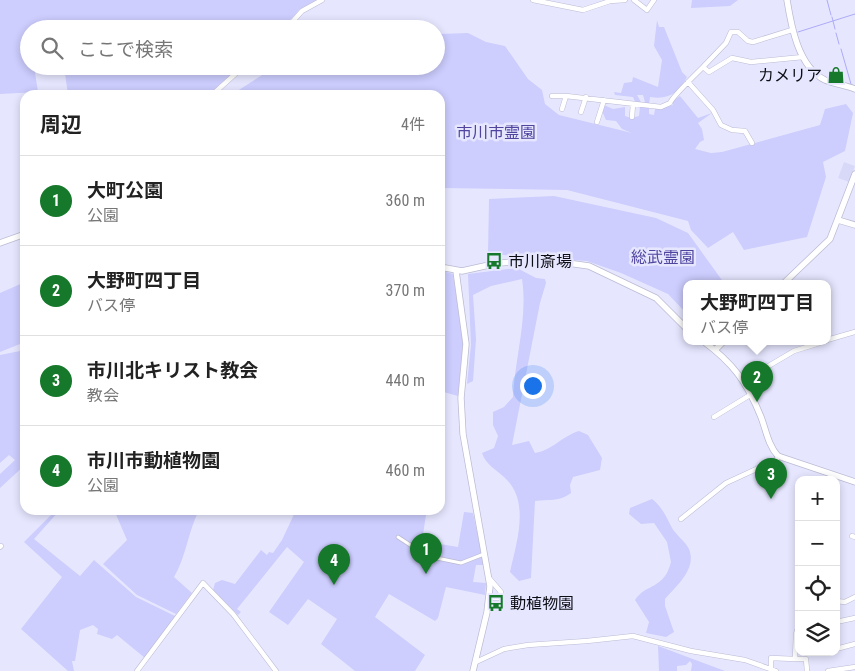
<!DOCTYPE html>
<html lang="ja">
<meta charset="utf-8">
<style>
:root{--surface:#fff;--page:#f6f6f6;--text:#222;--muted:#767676;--line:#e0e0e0;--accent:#15782a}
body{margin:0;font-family:"Roboto Condensed","Noto Sans JP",sans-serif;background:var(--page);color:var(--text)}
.controls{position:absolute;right:15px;bottom:15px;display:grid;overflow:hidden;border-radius:10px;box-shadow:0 2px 8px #0003}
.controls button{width:45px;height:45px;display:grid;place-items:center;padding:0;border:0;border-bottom:1px solid var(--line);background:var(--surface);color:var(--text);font:25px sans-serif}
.you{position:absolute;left:532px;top:385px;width:18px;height:18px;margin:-12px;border:4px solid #fff;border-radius:50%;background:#1a73e8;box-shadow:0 0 0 8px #1a73e833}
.badge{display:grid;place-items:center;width:32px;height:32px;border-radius:50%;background:var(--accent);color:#fff;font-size:16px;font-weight:700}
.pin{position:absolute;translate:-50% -41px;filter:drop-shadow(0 1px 2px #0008)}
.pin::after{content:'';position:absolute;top:26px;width:18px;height:15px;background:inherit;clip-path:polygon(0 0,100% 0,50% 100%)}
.popup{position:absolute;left:683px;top:280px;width:148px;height:65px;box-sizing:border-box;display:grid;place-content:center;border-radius:10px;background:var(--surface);filter:drop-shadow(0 1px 4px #0005);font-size:16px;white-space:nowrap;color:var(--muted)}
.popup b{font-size:19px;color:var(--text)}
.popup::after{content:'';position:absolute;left:50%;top:100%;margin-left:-10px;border:10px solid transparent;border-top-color:var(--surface)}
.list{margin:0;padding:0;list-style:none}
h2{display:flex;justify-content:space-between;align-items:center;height:65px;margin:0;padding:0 20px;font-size:21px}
h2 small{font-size:16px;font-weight:400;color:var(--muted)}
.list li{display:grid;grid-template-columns:32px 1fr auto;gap:15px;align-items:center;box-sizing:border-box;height:90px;padding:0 20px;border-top:1px solid var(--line)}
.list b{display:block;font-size:19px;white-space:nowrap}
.list p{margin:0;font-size:16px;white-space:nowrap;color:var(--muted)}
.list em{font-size:16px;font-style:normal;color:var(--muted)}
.icon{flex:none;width:28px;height:28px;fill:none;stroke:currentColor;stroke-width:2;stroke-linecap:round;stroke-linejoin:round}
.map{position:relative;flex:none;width:855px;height:671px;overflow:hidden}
.search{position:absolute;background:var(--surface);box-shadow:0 2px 8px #0003;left:20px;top:20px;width:425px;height:55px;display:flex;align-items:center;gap:12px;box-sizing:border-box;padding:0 18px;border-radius:28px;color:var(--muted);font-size:19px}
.panel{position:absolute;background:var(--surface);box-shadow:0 2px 8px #0003;left:20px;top:90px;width:425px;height:425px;border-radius:15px}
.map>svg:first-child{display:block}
.built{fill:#d8d9f8}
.green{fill:#cdcdfe}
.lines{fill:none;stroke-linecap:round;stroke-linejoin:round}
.stream{stroke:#adaaf9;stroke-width:1}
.pedestrian-casing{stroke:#bbbbd3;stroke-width:4.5}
.minor-casing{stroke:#bbbbd3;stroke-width:5.5}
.tertiary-casing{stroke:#bbbbd3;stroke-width:7}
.pedestrian{stroke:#fff;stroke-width:3}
.minor{stroke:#fff;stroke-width:4.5}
.tertiary{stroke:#fff;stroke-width:5.5}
.labels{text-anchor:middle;stroke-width:5;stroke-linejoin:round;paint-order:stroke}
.poi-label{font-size:16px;fill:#0d0d15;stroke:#e6e7ff;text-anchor:start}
.park-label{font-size:16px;fill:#50449f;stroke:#e6e7ff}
</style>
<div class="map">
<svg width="855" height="671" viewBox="0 0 855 671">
<rect width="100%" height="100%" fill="#e6e7ff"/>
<path class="built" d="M844,162L855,166L849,182L838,178Z"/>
<path class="green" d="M0,0H318L300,9L282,29H29V66H34L38,92L0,94Z
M692,0H738L730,6L691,8Z
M657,20L659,27H664L682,72L687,77C678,93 669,100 650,97L649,105L646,106L643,95H637L642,104H636L633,97L615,95L614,92L621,93L624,83L632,82L633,77L658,87L662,60L654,46Z
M468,33L486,42L505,46L528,79L542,90L545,104L559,115L632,133L622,129L616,121L606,120L602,111L604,105L613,109L625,107V116L631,118L639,116L640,107L649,108V114L654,115L655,109H660L673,105L672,101L680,96L698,118L712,113L698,123L702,129L704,140L700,142L695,149L711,153L722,152L820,125L825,109L846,104L853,113L845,151L823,162L826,177L807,237L744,250L733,232L708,248L691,230L688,221L567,190L440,188V95H231L276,66H436V37L439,34Z
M64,66H242L210,95H68Z
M554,196L656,218L688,233L724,283H687V314L668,294L621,273L587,261L488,254L489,199Z
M517,268L536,278L545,279L546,283L540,303L512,445L529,441L535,453C553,450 562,436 579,431L588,435L602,458L600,470L573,477L570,485L571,493C560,502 548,499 535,501L531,578L519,581L510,572C516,544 530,504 507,480C498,470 486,466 482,453L494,448L498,436L493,425V412L504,407L513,397C515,358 528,317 522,279L491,286L473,295L476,339L473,381L467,384L471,345L468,274Z
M440,270L453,274L463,344L458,396L440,391Z
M25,282V342L0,352V293Z
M25,350V465L0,488V474L15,460L9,455L0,463V355Z
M652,499C662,507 666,516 672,528C676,535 685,541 689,549C697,569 677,585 665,599V606L674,632L666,637L646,633L649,622L635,600C646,583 664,590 671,562L667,542L654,523L641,524L629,514L630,508Z
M56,510H60L34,539L80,576L94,560L136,597L175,616L145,658L117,635L112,639L97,634L98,629L93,625L80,630L75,661H72L74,671H68L21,629L62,577L24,542Z
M114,510H199C188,532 186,557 174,577L192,593L176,614L137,595L103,564L127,540Z
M296,510H315L314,512L317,510H421V514L426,515L422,541L458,547L464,512L473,513L484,565H476L473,582L486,583L485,595L446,587L438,618L435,621L389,594L375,617L425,655L415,671H355L321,644L337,619L308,599L288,625L269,612L304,562L287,547L237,609L241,612L238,615L213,590L215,583L222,580L235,584L261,550L267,555L269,552L273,553L282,540Z
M658,646L725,671H691L692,664L690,661L686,665L677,666V671H659Z"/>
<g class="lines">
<path class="stream" d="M827,0L831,15
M832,17L835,29
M798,32L855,14
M836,33L839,44
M841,49L851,84"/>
<g class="pedestrian-casing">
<path id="pedestrian" d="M398,537L427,556L461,563L484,554"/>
</g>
<g class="minor-casing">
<path id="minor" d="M533,0L583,10L610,1L625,0
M634,0L647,10L654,0
M286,29L302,11L322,0
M703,67L726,43L731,32H738L748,41L753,42L792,30
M688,82L713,110L721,125L732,130L745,131L752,143
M212,95L244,66
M552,96H566
M562,109L566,96L661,107L670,103C672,97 697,73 703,67L709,72L732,58L751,62L803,57
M581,112L586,97
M632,117L633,104
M597,122L604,100
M827,340L855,332
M743,381L794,351L826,341
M714,417L750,395
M830,480L831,474
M681,519L726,483L776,460L779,456
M852,536L855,537
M0,547L1,546
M489,578L501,592L499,598H490
M836,601L845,602L855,597
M836,622L855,618
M799,625L796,634L795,659H806L807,671
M836,649L855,644
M476,662L504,649L528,645L587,641L633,636L691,651L745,660L776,671
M771,669V658L795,659
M137,671L203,583L233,614L276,671
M828,671L855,667"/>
</g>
<g class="tertiary-casing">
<path id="tertiary" d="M787,0C791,25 798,67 825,80C834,84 845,85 855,89
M838,220L855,225
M0,243L25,234
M440,267L462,271L498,263L546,260L589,266L656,298L687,329
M456,271L466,344L461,398L463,434L490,586L487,612L473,671
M784,283L830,239L855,174
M703,341C733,363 747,382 761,417C766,430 768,445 778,456L855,482
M715,350L724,341"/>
</g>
<use href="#pedestrian" class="pedestrian"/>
<use href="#minor" class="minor"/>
<use href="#tertiary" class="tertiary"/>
</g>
<defs>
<g id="shop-bare" transform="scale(1.35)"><path d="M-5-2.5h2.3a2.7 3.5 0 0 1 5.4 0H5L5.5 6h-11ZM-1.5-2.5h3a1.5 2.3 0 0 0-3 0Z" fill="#15782a" stroke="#e6e7ff" stroke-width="2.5" paint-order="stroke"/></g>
<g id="bus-bare" transform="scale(1.35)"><path d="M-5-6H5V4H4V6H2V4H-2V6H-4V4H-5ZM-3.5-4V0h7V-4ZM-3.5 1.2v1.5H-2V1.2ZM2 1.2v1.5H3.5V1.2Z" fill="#15782a" stroke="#e6e7ff" stroke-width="2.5" paint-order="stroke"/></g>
</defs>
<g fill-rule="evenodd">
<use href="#shop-bare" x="836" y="75"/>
<use href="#bus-bare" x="494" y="261"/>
<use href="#bus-bare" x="496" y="603"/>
</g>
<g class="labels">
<g class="poi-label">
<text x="822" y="81" text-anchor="end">カメリア</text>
<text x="508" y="267">市川斎場</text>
<text x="510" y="609">動植物園</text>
</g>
<g class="park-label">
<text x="496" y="138">市川市霊園</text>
<text x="663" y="263">総武霊園</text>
</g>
</g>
</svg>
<div class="controls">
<button>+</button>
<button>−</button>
<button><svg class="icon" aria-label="locate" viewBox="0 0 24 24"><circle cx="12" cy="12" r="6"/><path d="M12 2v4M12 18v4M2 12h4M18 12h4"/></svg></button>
<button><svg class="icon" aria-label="layers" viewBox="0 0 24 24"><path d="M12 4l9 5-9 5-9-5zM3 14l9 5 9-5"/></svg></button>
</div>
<div class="you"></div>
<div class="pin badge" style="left:426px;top:574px">1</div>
<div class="pin badge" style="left:757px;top:402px">2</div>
<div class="popup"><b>大野町四丁目</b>バス停</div>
<div class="pin badge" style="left:771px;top:499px">3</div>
<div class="pin badge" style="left:334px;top:585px">4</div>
<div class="search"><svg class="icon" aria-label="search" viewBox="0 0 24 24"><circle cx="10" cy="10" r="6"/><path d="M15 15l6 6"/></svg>ここで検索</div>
<section class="panel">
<h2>周辺<small>4件</small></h2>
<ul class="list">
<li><span class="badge">1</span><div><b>大町公園</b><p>公園</p></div><em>360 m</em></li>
<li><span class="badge">2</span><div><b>大野町四丁目</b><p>バス停</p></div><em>370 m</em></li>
<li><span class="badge">3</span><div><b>市川北キリスト教会</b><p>教会</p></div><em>440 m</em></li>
<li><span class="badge">4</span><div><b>市川市動植物園</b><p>公園</p></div><em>460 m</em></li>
</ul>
</section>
</div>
